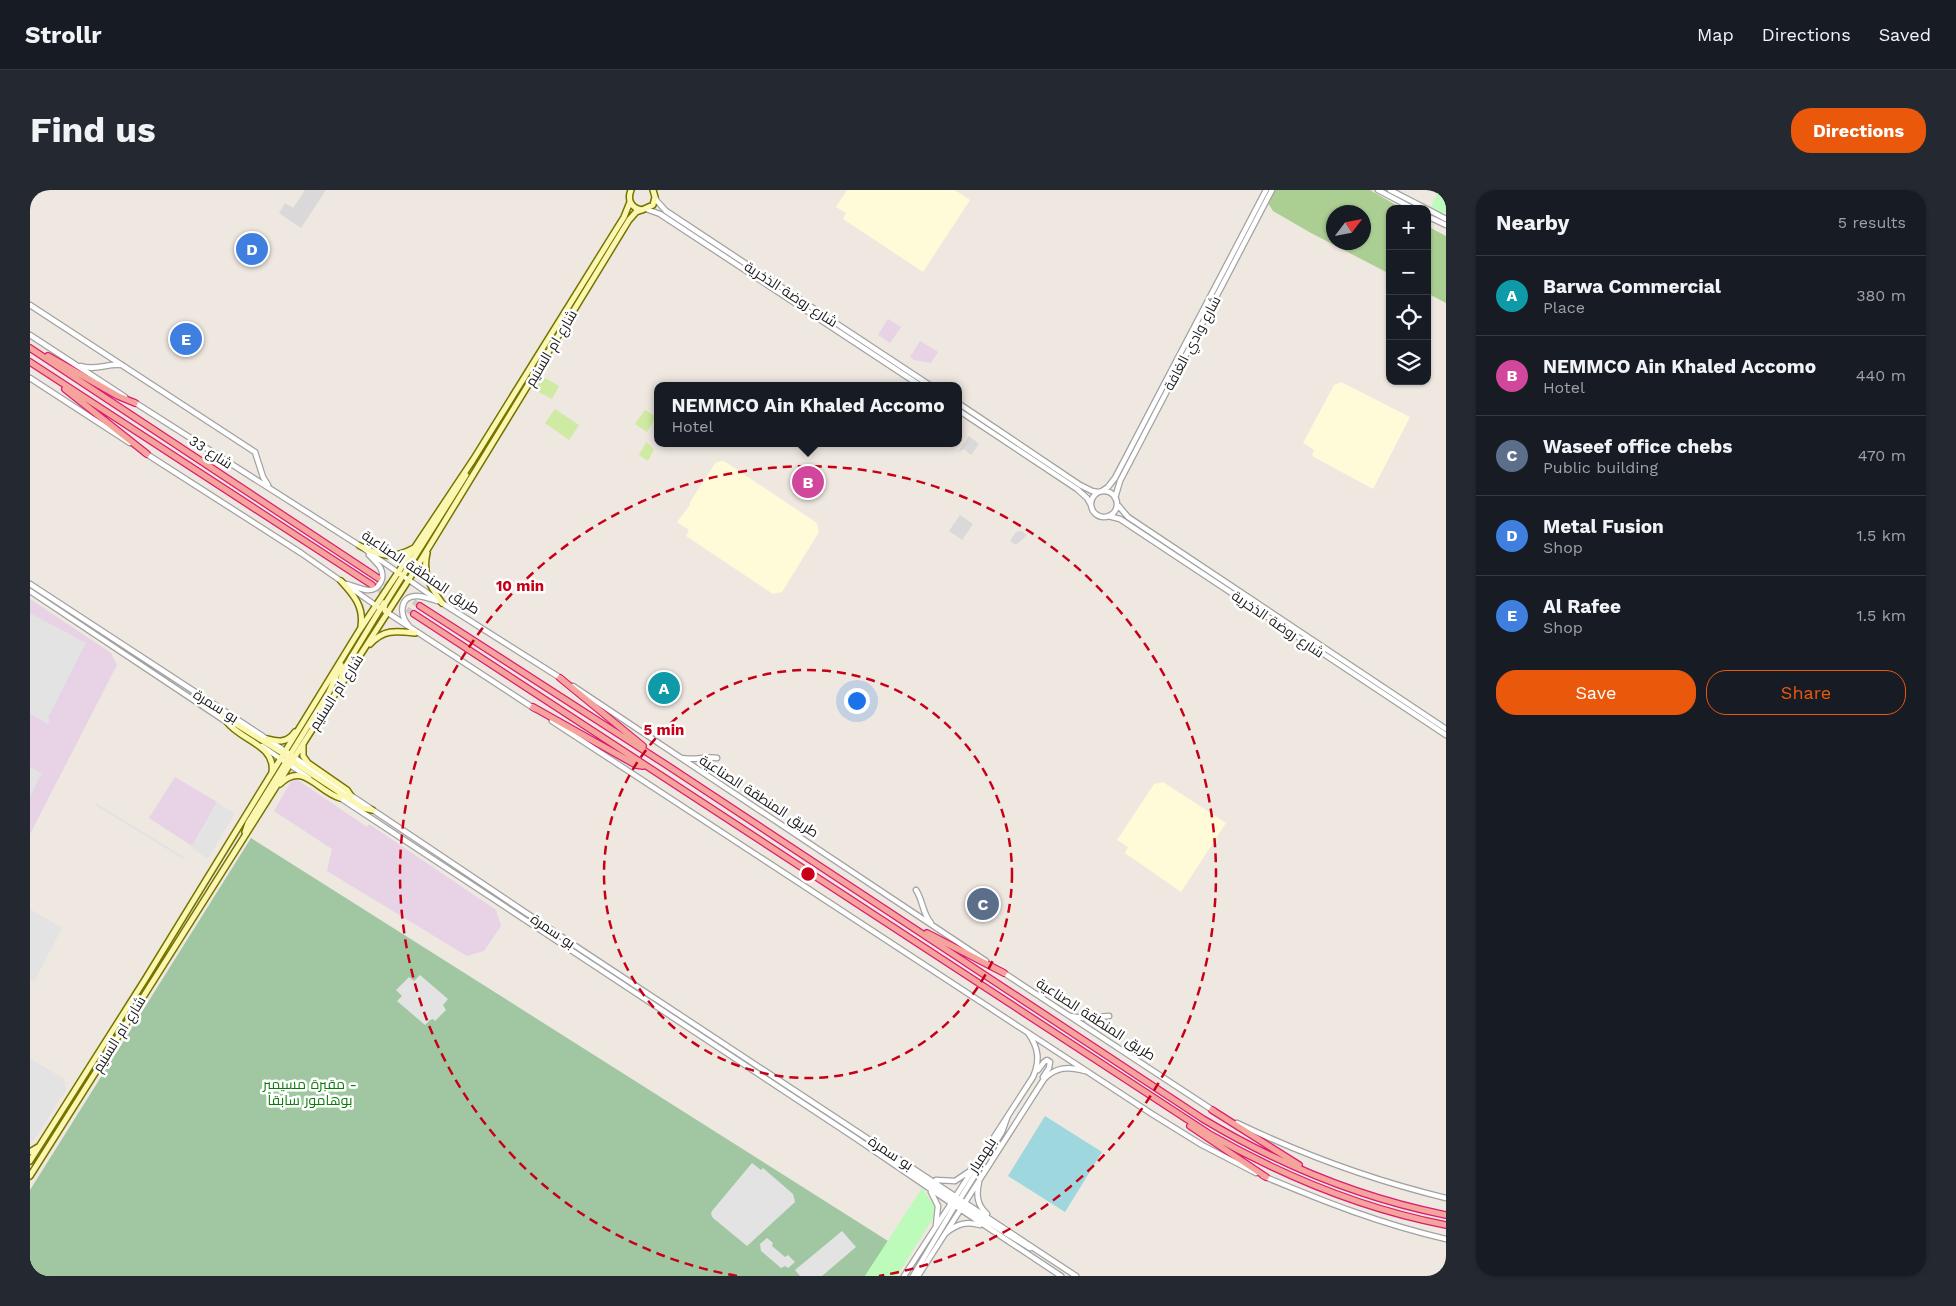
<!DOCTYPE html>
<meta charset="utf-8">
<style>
:root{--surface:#171b24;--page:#242831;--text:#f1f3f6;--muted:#9ea1a6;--line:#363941;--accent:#ea580c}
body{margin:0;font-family:"Work Sans",Cairo,sans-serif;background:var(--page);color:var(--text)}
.controls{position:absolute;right:15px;top:15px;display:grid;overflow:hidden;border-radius:10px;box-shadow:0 1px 4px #0004}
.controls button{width:45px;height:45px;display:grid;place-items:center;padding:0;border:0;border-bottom:1px solid var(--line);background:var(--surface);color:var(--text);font:25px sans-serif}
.compass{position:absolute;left:1296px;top:15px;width:45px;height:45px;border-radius:50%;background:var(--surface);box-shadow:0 1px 4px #0004;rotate:58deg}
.you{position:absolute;left:826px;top:510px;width:18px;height:18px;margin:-12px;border:4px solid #fff;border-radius:50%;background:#1a73e8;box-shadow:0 0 0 8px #1a73e833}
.badge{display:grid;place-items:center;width:32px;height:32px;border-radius:50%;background:var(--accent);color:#fff;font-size:16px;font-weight:700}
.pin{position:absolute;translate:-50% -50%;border:2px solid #fff;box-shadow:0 1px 5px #0006}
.popup{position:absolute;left:624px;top:192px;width:308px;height:65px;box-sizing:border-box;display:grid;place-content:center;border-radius:10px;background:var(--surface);filter:drop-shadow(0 1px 4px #0005);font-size:16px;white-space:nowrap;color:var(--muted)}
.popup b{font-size:19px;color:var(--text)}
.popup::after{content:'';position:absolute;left:50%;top:100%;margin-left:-10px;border:10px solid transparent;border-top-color:var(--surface)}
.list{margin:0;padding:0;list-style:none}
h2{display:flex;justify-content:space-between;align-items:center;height:65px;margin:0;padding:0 20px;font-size:21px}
h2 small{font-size:16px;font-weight:400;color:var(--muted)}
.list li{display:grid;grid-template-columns:32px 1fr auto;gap:15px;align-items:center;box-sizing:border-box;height:80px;padding:0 20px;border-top:1px solid var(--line)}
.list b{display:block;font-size:19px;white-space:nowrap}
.list p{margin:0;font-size:16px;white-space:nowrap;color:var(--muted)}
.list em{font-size:16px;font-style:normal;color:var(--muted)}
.actions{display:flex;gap:10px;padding:15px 20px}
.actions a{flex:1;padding:11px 0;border:1px solid var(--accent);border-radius:20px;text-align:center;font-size:18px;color:var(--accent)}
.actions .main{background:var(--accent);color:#fff}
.icon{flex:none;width:28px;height:28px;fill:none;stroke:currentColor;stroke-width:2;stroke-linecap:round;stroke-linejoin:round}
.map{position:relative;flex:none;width:1416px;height:1086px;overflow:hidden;border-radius:20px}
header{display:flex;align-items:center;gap:30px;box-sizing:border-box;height:70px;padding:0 25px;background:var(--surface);border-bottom:1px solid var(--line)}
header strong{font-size:24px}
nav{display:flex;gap:28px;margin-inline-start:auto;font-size:18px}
.intro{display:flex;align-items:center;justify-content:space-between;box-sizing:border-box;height:120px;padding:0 30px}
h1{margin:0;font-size:35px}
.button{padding:12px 22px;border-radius:20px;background:var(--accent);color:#fff;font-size:18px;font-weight:700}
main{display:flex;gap:30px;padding:0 30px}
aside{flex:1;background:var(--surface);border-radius:20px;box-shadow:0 1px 4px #0004}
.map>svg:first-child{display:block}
.residential{fill:#dad8d8}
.industrial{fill:#e7d2e6}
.education{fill:#fffad8}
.grass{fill:#cfeba3}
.forest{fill:#abcf93;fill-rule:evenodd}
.cemetery{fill:#a0c7a2}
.park{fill:#bcfbb9}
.parking{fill:#e3e3e3}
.water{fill:#9ed7de}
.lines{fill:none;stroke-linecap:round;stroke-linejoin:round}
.trunk-tunnel{stroke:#cec9c2;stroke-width:5.5;stroke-dasharray:5.5 3;stroke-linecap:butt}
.tertiary-casing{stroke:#a2a2a2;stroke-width:7}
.secondary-casing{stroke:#757400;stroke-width:8}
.trunk-casing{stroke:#dd1c74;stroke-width:8}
.tertiary{stroke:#fff;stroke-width:4.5}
.secondary{stroke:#fcf7b0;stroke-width:5}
.trunk{stroke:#f4a49b;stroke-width:5.5}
.ring{fill:none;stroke:#c70017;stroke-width:2.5;stroke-dasharray:9 6}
.labels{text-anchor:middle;stroke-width:5;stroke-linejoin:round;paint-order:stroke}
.street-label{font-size:14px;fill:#1b1b1b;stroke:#fff}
.park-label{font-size:14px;fill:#0a7c06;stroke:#fff}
.centre{fill:#c70017;stroke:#fff;stroke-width:2.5}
.ring-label{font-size:15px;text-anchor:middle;font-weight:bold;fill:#c70017;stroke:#fff;stroke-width:5;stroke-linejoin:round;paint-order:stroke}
</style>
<header>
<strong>Strollr</strong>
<nav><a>Map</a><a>Directions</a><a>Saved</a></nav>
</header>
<div class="intro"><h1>Find us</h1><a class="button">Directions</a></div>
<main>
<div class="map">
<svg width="1416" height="1086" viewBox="0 0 1416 1086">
<rect width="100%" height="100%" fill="#eee8e0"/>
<path class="residential" d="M275,0H296L271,38L249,23L255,13L263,18Z
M939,246L949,254L941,265L934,259L928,262Z
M930,325L943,334L932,350L919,341Z
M991,341L997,345L986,355L980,351L986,342Z"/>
<path class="industrial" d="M858,129L871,137L860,153L848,145Z
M890,151L908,162L901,173L884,170L880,167Z
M0,409L81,463L87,475L0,644Z
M145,587L187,612L162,656L119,628Z
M266,589L337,637L339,634L466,720L471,736L454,761L437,766L297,681L302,659L244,621L261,591Z"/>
<path class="education" d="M817,0H925L940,10L893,82L813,29L816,23L806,17Z
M1311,192L1380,227L1343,299L1282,266L1284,260L1273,253L1304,195Z
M694,271L787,333L789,342L752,402L743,404L656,346L659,340L647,332L660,315V312L686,272Z
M1133,592L1196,633L1151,702L1095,663L1098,657L1087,650L1124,594Z"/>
<path class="grass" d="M510,185L529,196L522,209L503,199Z
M525,219L549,235L539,250L515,233Z
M615,220L626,227L617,242L605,234Z
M616,252L624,259L618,271L609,265Z"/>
<path class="forest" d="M1243,0H1340L1373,19H1360V84L1281,43L1243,21L1238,13ZM1304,22H1334V52H1304Z
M1397,36L1416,46V113L1397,103Z"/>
<path class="cemetery" d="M221,648L858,1051L835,1086H0V1000Z"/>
<path class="park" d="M1408,0H1416V22L1411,23L1401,18Z
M892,998L904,1015L903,1028L867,1086H835Z"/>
<path class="parking" d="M0,423L56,453L18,528L20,529L18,534L0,524Z
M0,577L12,583L0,607Z
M66,613L154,667L153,669L65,615Z
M187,613L205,623L178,669L161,658Z
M0,719L32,738L4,792L0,789Z
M390,785L418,809L413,815L416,820L405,831L403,829L400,830L395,835L367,811L372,806L366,800L379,787L384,791Z
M0,868L34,889L36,900L4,950L0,951Z
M722,973L731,980L733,978L763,1004L765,1012L717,1056L683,1028L681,1024L682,1021Z
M812,1041L826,1057L792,1086H770L765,1080Z
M737,1048L743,1053L742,1056L755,1067L758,1065L765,1072L758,1078L755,1076L751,1078L731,1061L730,1054Z"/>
<path class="water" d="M1015,926L1072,962L1035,1022L978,986Z"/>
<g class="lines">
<path class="trunk-tunnel" d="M348,388L390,416
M342,395L384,424"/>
<g class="tertiary-casing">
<path id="tertiary" d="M1348,0L1384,19
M1360,0L1397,19
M625,7L627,11L636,21L901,196
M616,19L630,24L891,196
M1397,19L1416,29
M1397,26L1416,35
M0,115L225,262L233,287L238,295
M0,145L95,207
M51,176C65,181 78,173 92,175
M0,188L100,253
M104,212L330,356L412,413L532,489
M928,213L1050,295L1062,301L1068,302
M928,220L1047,299L1057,308L1061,315
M115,263L271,363L348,417
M1072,301L1078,297L1085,288L1236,0
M1061 314a13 13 0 1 1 26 0a13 13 0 1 1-26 0Z
M1085,308L1090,291L1242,0
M1087,314L1098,327L1416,539
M1078,326L1090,329L1416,545
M0,394L237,549L556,763L1046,1086
M317,394C323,396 330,399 337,400C349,401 356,388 350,377C347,373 343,369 339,365
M0,401L198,533
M355,421L505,519
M379,436C370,426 368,406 387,406C393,406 400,409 407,411
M543,496L956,771
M522,531L1122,924L1172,955L1226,983
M232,556L279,588
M651,568C664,571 675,566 687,568
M309,607L824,947L921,1013L1031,1086
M886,700C893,710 892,723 901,733
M971,781L1184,921
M1040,826L1053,828L1079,826
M1008,880L1014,872L1017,870L1020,872L1019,878L1013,887
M1207,933C1276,966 1341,990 1416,1008
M855,965L926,1011
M1233,986C1295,1012 1351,1034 1416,1049
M906,990L925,991L940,981
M949,992C946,1005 947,1015 957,1024
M901,1002L908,1016L906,1035
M930,1015L1000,1058
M930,1019L928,1016L930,1009L972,942L977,928
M916,1043C927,1034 936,1031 950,1035
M874,1086L1003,887C1010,871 1009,858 998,843
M883,1086L926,1014
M888,1086L1014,889C1026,877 1038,876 1055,881"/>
</g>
<g class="secondary-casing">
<path id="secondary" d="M601,0C597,10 601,18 612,20L623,15L625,7L623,0
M330,356C351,366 362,370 384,358
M397,363C392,384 400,396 412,413
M311,391C324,405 334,417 331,436
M357,423L354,418L355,414L436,285
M340,454C354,439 366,441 385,443
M308,498L314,479L354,413
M168,512L179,517L257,566
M197,532C210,550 246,555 242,582
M237,549C249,552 257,553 265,542
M273,555V566L278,573L317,600L321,606
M259,569L333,618L342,620
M260,575V565L299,502L311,475
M250,594C273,571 287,601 310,608
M215,642L218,633L256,572L257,567
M0,962L8,957
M0,971L116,788L329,441L443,270L594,27L600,12
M0,986L278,546L383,383L599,30L606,22L612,20"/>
</g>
<g class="trunk-casing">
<path id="trunk" d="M0,158L348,388
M18,166L88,206L105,213
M0,172L342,395
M35,199L117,264
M390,416L632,572L1173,929C1248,974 1330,1008 1416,1025
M384,424L1181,945C1255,987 1333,1019 1416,1035
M530,488L613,556
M503,517L606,575L613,576
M897,743L974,783
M1182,920L1269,975
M1160,936L1236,987"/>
</g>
<use href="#tertiary" class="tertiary"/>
<use href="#secondary" class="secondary"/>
<use href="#trunk" class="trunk"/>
</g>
<g class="ring">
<circle cx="778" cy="684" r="204"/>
<path d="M707 1086A408 408 0 1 1 849 1086"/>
</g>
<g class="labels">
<g class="street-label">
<text transform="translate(761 104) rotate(33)" y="5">شارع روضة الذخرية</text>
<text transform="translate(1162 153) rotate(-62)" y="5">شارع وادي الغافة</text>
<text transform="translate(521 158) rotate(-59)" y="5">شارع ام السنيم</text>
<text transform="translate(181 262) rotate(33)" y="5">شارع 33</text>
<text transform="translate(391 382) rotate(34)" y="5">طريق المنطقة الصناعية</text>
<text transform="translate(1248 434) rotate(34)" y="5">شارع روضة الذخرية</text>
<text transform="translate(306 502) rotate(-57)" y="5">شارع ام السنيم</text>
<text transform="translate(186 516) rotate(32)" y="5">بو سمرة</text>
<text transform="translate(729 606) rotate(33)" y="5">طريق المنطقة الصناعية</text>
<text transform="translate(523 741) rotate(34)" y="5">بو سمرة</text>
<text transform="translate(1066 829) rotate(33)" y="5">طريق المنطقة الصناعية</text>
<text transform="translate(89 844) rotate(-58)" y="5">شارع ام السنيم</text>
<text transform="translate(861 963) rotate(33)" y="5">بو سمرة</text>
<text transform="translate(952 965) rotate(-57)" y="5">بلهمبار</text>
</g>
<g class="park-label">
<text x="280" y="899">مقبرة مسيمير -<tspan x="280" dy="16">بوهامور سابقاً</tspan></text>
</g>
</g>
<circle cx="778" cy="684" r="8" class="centre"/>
<g class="ring-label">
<text x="490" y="401">10 min</text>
<text x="634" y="545">5 min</text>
</g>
</svg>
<div class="controls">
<button>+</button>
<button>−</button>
<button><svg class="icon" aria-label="locate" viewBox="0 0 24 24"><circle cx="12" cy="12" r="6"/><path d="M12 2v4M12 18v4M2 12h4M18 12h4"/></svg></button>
<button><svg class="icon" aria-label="layers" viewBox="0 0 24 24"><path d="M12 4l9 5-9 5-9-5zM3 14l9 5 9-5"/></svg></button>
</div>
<svg class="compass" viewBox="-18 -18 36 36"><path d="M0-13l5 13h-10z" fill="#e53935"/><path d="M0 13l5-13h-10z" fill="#9ea1a6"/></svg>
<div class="you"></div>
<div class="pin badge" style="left:634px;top:498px;background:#0f9aa8">A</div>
<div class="pin badge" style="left:778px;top:292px;background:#d1479c">B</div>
<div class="popup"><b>NEMMCO Ain Khaled Accomo</b>Hotel</div>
<div class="pin badge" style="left:953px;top:714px;background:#5c6f8a">C</div>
<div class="pin badge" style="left:222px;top:59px;background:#3f7fe0">D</div>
<div class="pin badge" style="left:156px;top:149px;background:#3f7fe0">E</div>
</div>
<aside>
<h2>Nearby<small>5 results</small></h2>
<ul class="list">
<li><span class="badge" style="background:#0f9aa8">A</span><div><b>Barwa Commercial</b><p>Place</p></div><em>380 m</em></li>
<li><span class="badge" style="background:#d1479c">B</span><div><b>NEMMCO Ain Khaled Accomo</b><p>Hotel</p></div><em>440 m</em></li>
<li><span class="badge" style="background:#5c6f8a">C</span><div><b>Waseef office chebs</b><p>Public building</p></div><em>470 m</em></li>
<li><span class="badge" style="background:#3f7fe0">D</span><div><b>Metal Fusion</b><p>Shop</p></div><em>1.5 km</em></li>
<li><span class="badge" style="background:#3f7fe0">E</span><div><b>Al Rafee</b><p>Shop</p></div><em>1.5 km</em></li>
</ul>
<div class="actions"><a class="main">Save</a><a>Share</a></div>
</aside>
</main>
